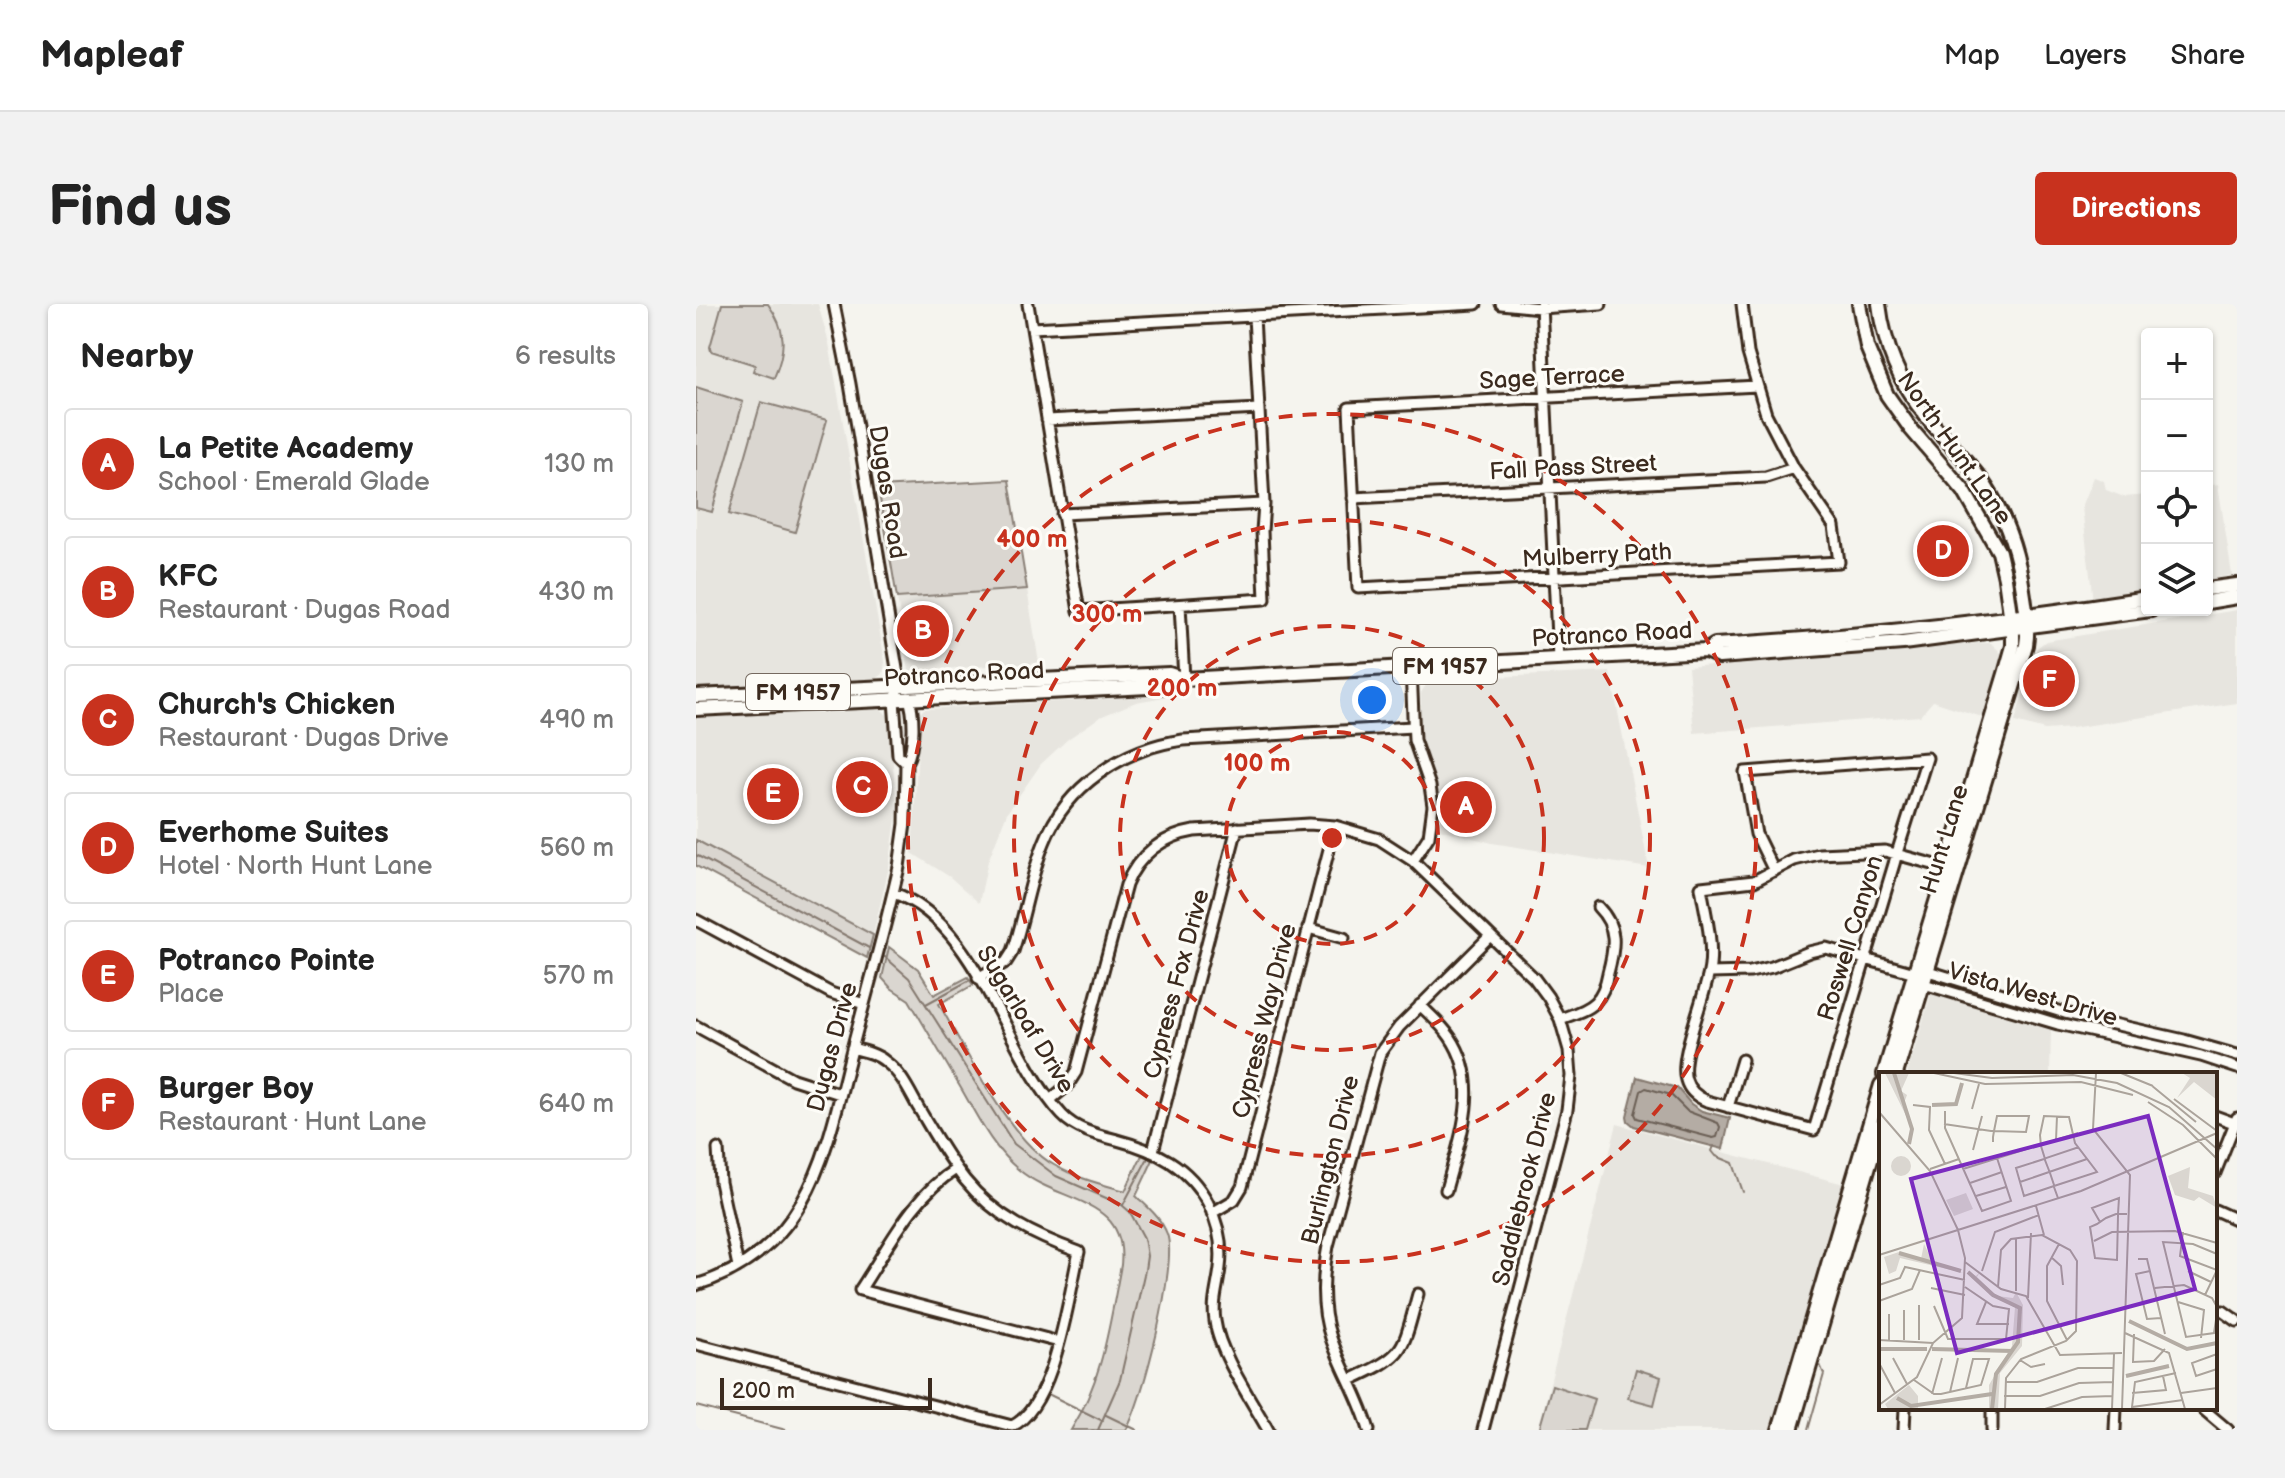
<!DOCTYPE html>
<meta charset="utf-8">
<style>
:root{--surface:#fff;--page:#f2f2f2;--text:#222;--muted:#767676;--line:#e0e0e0;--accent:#c8321e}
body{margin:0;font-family:"Balsamiq Sans",sans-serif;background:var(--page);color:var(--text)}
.controls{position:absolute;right:24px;top:24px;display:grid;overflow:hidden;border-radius:8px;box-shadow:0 2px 6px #0004}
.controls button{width:72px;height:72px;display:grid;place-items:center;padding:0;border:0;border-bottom:2px solid var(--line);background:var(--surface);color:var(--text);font:40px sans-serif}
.scale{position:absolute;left:24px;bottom:20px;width:212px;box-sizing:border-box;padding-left:8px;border:4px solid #3b2a1e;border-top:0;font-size:22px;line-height:28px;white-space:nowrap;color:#3b2a1e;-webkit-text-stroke:6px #fdfcf7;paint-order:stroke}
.you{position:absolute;left:676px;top:396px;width:28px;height:28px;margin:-20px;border:6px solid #fff;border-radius:50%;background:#1a73e8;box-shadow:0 0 0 12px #1a73e833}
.badge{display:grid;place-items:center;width:52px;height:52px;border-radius:50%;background:var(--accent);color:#fff;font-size:26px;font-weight:700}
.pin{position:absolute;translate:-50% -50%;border:4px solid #fff;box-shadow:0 2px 8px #0006}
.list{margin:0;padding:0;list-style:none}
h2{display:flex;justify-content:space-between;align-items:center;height:104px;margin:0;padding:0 32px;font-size:34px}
h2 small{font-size:26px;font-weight:400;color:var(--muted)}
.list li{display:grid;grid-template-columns:52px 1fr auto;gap:24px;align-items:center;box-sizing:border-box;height:112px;margin:0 16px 16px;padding:0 16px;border:2px solid var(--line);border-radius:8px}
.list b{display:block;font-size:30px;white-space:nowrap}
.list p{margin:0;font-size:26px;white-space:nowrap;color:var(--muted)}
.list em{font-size:26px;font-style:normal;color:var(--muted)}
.icon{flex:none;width:44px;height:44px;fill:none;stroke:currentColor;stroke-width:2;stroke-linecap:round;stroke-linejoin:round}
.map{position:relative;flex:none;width:1541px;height:1126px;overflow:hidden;border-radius:8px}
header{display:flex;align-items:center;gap:48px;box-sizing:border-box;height:112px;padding:0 40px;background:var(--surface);border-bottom:2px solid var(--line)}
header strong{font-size:38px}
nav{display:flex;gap:44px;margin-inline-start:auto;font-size:28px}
.intro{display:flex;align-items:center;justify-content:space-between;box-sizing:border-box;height:192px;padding:0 48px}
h1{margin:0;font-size:56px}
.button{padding:20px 36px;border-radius:8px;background:var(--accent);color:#fff;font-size:28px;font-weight:700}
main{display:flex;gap:48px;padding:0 48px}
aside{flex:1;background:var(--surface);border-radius:8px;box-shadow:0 2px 6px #0004}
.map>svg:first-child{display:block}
.built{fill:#e7e5df}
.green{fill:#dad6d0;stroke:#8a8077;stroke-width:2}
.water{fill:#b4aca4;stroke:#84786e;stroke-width:2}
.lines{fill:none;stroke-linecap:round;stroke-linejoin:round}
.shore{stroke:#6b5e54;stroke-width:2}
.stream{stroke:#84786e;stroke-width:2}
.minor-casing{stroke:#3b2a1e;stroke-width:15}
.major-casing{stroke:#3b2a1e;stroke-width:18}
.minor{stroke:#fdfcf7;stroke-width:9}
.major{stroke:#fdfcf7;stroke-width:12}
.ring{fill:none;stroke:#c8321e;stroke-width:4;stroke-dasharray:14 10}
.labels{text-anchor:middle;stroke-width:6;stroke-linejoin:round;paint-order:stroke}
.shield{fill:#fdfcf7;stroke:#75695f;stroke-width:2}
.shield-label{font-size:22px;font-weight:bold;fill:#3b2a1e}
.street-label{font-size:24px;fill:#3b2a1e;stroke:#fdfcf7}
.inset-river{fill:none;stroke:#b4aca4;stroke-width:4}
.inset-road{fill:none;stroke:#aba39b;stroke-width:2}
.view{fill:#7b2cbf;fill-opacity:0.15;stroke:#7b2cbf;stroke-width:4}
.inset-edge{fill:none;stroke:#3b2a1e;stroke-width:4}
.centre{fill:#c8321e;stroke:#fdfcf7;stroke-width:4}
.ring-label{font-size:24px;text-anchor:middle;font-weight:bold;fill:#c8321e;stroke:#fdfcf7;stroke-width:6;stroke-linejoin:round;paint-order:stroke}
</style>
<header>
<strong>Mapleaf</strong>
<nav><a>Map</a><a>Layers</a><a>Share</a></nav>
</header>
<div class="intro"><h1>Find us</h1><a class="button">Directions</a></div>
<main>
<aside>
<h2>Nearby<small>6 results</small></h2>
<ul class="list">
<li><span class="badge">A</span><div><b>La Petite Academy</b><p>School · Emerald Glade</p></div><em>130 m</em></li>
<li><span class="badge">B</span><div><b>KFC</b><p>Restaurant · Dugas Road</p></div><em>430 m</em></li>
<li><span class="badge">C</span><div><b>Church's Chicken</b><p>Restaurant · Dugas Drive</p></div><em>490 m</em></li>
<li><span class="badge">D</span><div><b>Everhome Suites</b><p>Hotel · North Hunt Lane</p></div><em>560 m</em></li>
<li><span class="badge">E</span><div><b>Potranco Pointe</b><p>Place</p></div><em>570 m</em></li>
<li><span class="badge">F</span><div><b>Burger Boy</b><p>Restaurant · Hunt Lane</p></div><em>640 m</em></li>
</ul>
</aside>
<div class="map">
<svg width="1541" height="1126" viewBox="0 0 1541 1126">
<rect width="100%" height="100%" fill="#f5f4ee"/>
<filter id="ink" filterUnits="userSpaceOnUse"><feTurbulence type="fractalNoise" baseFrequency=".0125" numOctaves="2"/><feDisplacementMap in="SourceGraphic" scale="16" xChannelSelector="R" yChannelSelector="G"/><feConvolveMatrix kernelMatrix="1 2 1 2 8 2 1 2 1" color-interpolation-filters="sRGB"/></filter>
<g filter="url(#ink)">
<path class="built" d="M0,0H122L133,39L189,358L187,370L177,377L0,386Z
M1398,173L1408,177L1410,186L1428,193L1451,191V287L1397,297L1386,203Z
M1522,180L1536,271L1511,276V182Z
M331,285L343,359L213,367L201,294Z
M1541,306V399L1375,424L1349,426L1319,418L1337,352L1341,344L1350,337Z
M1282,339H1295L1306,350L1289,414L1237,397L1224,412L998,429L992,363Z
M914,368L953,564L796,539L743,525L745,509L743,485L730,454L725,431V389L731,379L735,376Z
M479,391L440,398L404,413L372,435L345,460L311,509L292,557L283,599L254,573L216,549L224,409L228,405Z
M180,404L185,405L193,413L201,508L193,563L177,631L0,536V412Z
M1235,690L1355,726L1354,770H1211Z
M921,820L1148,880L1074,1126H842Z"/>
<path class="green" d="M26,0H72C91,26 90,45 78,74L57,67L59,61L15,47L14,43Z
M0,83L47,98L16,208L0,204Z
M65,98L131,116L99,228L33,210Z
M313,176L331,285L201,294L182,183Z
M0,536L177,631L171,654L0,562Z
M193,643L222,665L238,691L272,673L277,681L243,700C270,746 312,835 358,861C380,874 405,880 429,887L446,851L457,856L440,892C452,903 465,914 471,930C482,958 447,1098 430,1126H375C407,1076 414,1018 425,961C432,893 364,900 323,866C297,845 282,814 266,786C248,756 231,726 213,696L195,684L186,674Z
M940,1065L965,1073L958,1101L932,1094Z
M856,1081L898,1095L889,1126H843Z"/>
<path class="water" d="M941,773L981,784L995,800L1006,807L1034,814L1027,845L938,822L932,817L931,812Z"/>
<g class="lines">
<path class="shore" d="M950,784L975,791L991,807L1022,819L1024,823L1021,833L1017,834L941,814L939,810L945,787Z"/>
<path class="stream" d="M0,551L173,644
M189,653L213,674L318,840L360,872L426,901L434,908L448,934L451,952L449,966L424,1076L402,1126
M230,700L274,676
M1018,842L1016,847L1020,852L1037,859L1047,888
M427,901L453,852
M352,1090L407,1117
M0,1102L90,1126
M410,1111L441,1126
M1112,1126L1128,1070L1124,1061"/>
<g class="minor-casing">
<path id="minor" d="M138,0L154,80L204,383
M332,0L383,307L569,295L566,227L568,200L558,12
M805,0L844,4L905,0
M845,0L862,355
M1046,0L1052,49L1070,110L1098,164L1138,222L1143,258L662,284L653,104L1061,82
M336,24L780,0
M351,116L563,105
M657,194L1070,173L1098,164
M366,210L568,200
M484,301L488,375
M715,364L718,436L734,482L737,502L733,532L717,557
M201,390L198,396L202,451L210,459
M1078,567L1060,530L1049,468L1231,454L1201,549L1198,560L1118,826L1011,797C1001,793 993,787 990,776C982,753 1011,690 1014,662C1017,636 1009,608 1005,583L1058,577L1098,556L1123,550L1189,547L1251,564
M197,589C280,615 310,751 366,811C380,826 402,831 421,836C459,846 493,862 512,899C522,919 527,941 524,964C522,982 516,998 519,1017C523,1049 556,1097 572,1126
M0,616L135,689L168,700
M612,624L648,634
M1013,669L1054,668L1076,663L1113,648L1130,644L1219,669L1232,667L1369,709L1488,736L1541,751
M282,674L310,658L317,647C329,612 334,574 348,539C370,482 428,444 487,436L717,423
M1224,675L1228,680L1362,720L1505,752L1541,764
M724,701C734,711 746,721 754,733C787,781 763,836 750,886
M864,715C875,711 890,707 899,698C907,690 910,680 912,669C919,643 922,623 902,603
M0,722L97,775L144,790
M354,796L371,782L380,768L430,581C442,551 467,532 498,527L613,520L639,522L683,535L717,557L838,674L852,693L864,715L873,746L875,772L871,806L787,1126
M1032,803L1046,756
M1519,812L1541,820
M22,845L24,878L42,962
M457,847L541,524
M260,865C216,892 192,944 164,986L363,1038
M1519,869L1541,814
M1519,906L1541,916
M516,909L538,896L546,883L639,522
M0,981C120,944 131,838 159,734C174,677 190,621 203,563L209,520L210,459C219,443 219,409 212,393
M1527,1007L1541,1017
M0,1040L316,1122C359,1103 373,990 383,948C339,932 299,913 269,876C251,854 237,828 222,803C213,787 205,769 190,758C181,750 168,747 156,744
M654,1076C711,1050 706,1048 722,990
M1506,1104L1532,1126
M673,1126C664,1094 646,1066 635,1034C625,1005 626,973 632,942L684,749L703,723L794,632
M1208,1126L1209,1104
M1296,1126V1104
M1419,1126L1420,1104"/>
</g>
<g class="major-casing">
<path id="major" d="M1163,0L1171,43L1191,91L1215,125L1268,187L1303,248L1309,274L1317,331V342L1309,370L1188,770
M1183,0C1188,41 1204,80 1230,112C1249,136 1273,157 1290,183C1310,214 1322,249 1327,286C1330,305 1333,323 1330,341L1200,770
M1511,285L1541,281
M1511,298L1541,293
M1010,347L1023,353L1207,339L1455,306
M0,392L473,370L488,375L1010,347L1019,341C1164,333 1308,316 1451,294
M0,405L473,382L488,375
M1083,1126L1185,781
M1095,1126L1185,821"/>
</g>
<use href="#minor" class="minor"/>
<use href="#major" class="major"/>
</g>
</g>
<g class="ring">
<circle cx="636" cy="534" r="106"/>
<circle cx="636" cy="534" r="212"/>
<circle cx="636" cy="534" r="318"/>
<circle cx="636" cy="534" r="424"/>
</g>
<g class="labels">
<g class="shield">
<rect x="697" y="344" width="104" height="36" rx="6"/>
<rect x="50" y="370" width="104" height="36" rx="6"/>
</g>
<g class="shield-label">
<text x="749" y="370">FM 1957</text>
<text x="102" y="396">FM 1957</text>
</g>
<g class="street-label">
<text transform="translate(856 73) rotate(-3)" y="8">Sage Terrace</text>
<text transform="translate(1259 144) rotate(55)" y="8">North Hunt Lane</text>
<text transform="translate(877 163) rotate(-3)" y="8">Fall Pass Street</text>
<text transform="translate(192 188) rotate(81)" y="8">Dugas Road</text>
<text transform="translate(901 251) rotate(-3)" y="8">Mulberry Path</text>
<text transform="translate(916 330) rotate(-3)" y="8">Potranco Road</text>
<text transform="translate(268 370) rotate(-3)" y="8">Potranco Road</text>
<text transform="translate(1248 535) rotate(-73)" y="8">Hunt Lane</text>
<text transform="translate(1154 634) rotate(-73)" y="8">Roswell Canyon</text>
<text transform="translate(480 680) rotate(-75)" y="8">Cypress Fox Drive</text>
<text transform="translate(1337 690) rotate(16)" y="8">Vista West Drive</text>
<text transform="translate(330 715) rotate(59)" y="8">Sugarloaf Drive</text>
<text transform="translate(568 717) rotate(-76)" y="8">Cypress Way Drive</text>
<text transform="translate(136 743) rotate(-75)" y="8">Dugas Drive</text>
<text transform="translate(634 856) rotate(-76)" y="8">Burlington Drive</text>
<text transform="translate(828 885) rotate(-76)" y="8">Saddlebrook Drive</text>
</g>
</g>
<g transform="translate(1183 768)">
<rect width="338" height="338" fill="#f5f4ee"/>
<path d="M6,1H30L22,19L28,23L25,31L35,60ZM303,1H338V28L315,10L298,26L311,6ZM12 94a10 10 0 1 1 20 0a10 10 0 1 1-20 0ZM311,95L309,116L334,124L338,136L320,125L315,129L296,123L289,104ZM87,121L94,137L75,144L67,128ZM45,172L54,190L85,201L21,186L17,199L10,202L5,185L20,180L42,187ZM88,198L97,204L101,200L98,205L118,224L134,226L137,220L144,233L143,274L121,301L119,337H110V313L133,274L136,235L111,223ZM30,313L39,324V337H9L6,332Z" fill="#dad6d0"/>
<path class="inset-river" d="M15,1L33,57L30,72M53,33L77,32L83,11M20,181L82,199M89,200L114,223L141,236L139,270L117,302L113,337M250,249L308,277L338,271M0,277H48M53,277L134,279M247,304L290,294M18,326L32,334L113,322"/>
<path class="inset-road" d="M55,1L106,12L202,10L254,23M75,1L113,6L194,3L238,11L290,35L338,77M217,1L214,57L251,103L243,337M242,1L274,14M272,13L317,50M295,27L338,59M269,30L304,53L338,87M34,33L51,35L50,58L66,92M93,37L100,12M66,39V56L103,139L132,129L118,86M0,40L51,99L79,158M65,52L112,59H115L147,60L150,44H118L115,59L114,65V70M177,68L178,44M94,78L103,44M51,97L80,87M84,97L199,61M141,110L208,87M91,111L123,100M97,124L127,115M179,126L175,115V113L171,101L166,88V87L162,74L161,63L165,44L190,45L196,71L218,100L175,114L145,124L137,96L165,87H166L167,86L197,76H199M157,134L165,163M221,150L213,136L240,126L239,142V144L238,188L216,186L211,155L218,152L227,146L237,142H248M304,160L301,184L338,198L326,223M137,166V219M215,169L233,160L296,159L338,171M180,172L168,194V229L188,268M338,182L314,172L284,170L307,265L335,261L338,241M0,183L202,119L338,61M172,185L182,194L184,213M259,187H268L286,262M86,190L122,217L147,224L181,283L243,281M103,199L116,160L160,143M271,199L257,202L268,247L282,246M309,199L332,210M0,213L21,206L26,195L86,208M119,215L122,178L132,167L163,163L191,178L198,189L197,259L187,269L142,287L127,306L126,337M52,216L86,223M276,216L305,213L333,226L338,235M149,226L152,161M0,229L33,217L41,198M107,230L98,252H130M299,230L325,238L322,266M55,234L69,267H127L130,237L114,234L86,215M25,238V268M10,242V268M246,261L290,281L306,337M255,262L254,290L275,289L286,277M0,268L54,271M40,268V233M338,282L313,291L317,304L338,297M14,286L28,312M141,288L152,295L166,292M0,291L16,321M297,301L256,310L253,335L304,328M35,308L55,322H62L102,313L110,287H94L87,316M126,310H158L199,296H234M71,320L79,286M253,321L287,318L284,304M302,321L338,316M53,322L63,286M125,324H161L200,311L234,310M0,333L38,305L54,271L83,246L86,186L79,158M166,337L203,325L234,324M233,337L235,282"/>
<path class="view" d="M269,44L316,217L78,281L32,107Z"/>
<rect width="338" height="338" class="inset-edge"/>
</g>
<circle cx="636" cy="534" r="12" class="centre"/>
<g class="ring-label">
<text x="336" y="243">400 m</text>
<text x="411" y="318">300 m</text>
<text x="486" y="392">200 m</text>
<text x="561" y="467">100 m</text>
</g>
</svg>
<div class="controls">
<button>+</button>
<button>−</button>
<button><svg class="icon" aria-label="locate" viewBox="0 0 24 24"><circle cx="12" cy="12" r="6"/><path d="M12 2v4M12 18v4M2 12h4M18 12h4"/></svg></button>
<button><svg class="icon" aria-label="layers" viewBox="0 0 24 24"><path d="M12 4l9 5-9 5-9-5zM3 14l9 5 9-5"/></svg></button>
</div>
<div class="scale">200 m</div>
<div class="you"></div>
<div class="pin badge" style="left:770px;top:503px">A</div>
<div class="pin badge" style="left:227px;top:327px">B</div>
<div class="pin badge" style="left:166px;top:483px">C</div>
<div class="pin badge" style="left:1247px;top:247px">D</div>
<div class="pin badge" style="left:77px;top:490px">E</div>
<div class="pin badge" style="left:1353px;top:377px">F</div>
</div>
</main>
